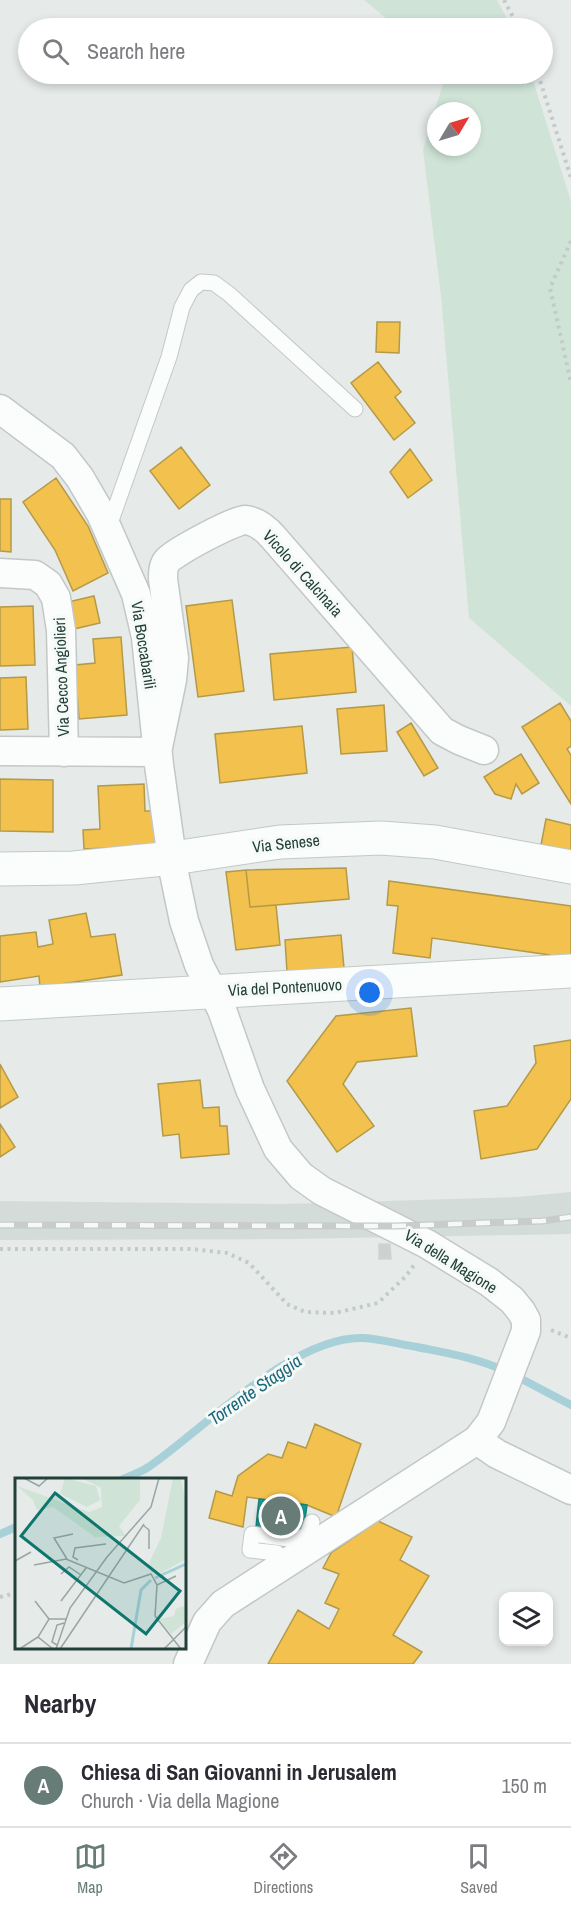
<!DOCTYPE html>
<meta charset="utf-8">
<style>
:root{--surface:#fff;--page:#f7f7f7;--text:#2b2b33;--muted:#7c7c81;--line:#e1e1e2;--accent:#677b77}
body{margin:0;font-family:"Archivo Narrow",sans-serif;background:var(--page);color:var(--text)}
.controls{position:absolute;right:18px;bottom:18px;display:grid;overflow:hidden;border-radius:12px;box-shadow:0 3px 9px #0003}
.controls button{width:54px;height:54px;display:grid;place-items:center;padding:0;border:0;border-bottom:2px solid var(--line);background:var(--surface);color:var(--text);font:30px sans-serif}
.compass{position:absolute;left:427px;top:102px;width:54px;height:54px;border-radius:50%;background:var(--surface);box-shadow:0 3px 9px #0003;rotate:52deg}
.you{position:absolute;left:370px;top:993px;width:21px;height:21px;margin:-15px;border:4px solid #fff;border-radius:50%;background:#1a73e8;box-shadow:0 0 0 9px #1a73e833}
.badge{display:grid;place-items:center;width:39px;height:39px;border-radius:50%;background:var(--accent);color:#fff;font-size:20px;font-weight:700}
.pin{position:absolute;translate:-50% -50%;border:3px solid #fff;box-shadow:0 2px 6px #0006}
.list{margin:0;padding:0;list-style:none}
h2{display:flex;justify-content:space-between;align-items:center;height:78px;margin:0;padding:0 24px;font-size:26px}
h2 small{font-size:20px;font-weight:400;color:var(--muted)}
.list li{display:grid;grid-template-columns:39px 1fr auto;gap:18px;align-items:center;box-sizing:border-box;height:84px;padding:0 24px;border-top:2px solid var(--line)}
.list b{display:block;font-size:22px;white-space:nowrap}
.list p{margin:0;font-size:20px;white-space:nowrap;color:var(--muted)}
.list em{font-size:20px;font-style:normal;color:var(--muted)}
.icon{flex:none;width:33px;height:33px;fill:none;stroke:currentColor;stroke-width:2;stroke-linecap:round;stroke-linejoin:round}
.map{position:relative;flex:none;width:571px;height:1664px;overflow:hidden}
.search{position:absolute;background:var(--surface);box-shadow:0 3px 9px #0003;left:18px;right:18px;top:18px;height:66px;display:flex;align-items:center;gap:15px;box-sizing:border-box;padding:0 21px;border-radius:33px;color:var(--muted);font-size:22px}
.sheet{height:162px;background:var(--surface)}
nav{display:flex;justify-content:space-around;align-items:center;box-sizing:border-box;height:84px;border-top:2px solid var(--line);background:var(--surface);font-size:16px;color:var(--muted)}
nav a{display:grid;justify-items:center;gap:3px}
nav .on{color:var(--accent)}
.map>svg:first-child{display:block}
.built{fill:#d4dcd9}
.green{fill:#cfe4d7;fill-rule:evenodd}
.homes{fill:#f2c14e;stroke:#b49a48;stroke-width:1.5}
.public{fill:#17a398;stroke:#1b857c;stroke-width:1.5}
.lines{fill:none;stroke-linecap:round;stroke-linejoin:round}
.stream{stroke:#a7d0d9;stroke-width:8}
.building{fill:#cdd2d0;stroke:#cfd4d2;stroke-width:1.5}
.service-casing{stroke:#c3c8c6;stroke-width:17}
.minor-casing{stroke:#c3c8c6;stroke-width:31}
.secondary-casing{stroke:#c1c9c6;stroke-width:35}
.path{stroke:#c2cbc9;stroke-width:4;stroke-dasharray:3 4.5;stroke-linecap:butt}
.service{stroke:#fbfcfc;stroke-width:15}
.minor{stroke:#fbfcfc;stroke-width:28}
.secondary{stroke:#fbfcfc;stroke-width:33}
.rail-casing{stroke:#c8ccca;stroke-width:7}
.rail{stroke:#f5faf7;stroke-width:4.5;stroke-dasharray:14;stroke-linecap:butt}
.labels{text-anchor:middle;stroke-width:6;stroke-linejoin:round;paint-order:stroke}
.street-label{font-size:16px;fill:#233f39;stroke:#f5faf7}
.water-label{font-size:18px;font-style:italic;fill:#1d677c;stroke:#f5faf7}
.inset-river{fill:none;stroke:#a7d0d9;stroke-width:3}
.inset-road{fill:none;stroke:#98a6a3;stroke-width:1.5}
.view{fill:#0f766e;fill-opacity:0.15;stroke:#0f766e;stroke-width:3}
.inset-edge{fill:none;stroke:#233f39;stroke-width:3}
</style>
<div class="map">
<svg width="571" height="1664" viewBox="0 0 571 1664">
<rect width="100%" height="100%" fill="#e6ebe9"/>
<path class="built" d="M571,1192V1234L294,1239L0,1240V1201L284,1204L517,1197Z"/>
<path class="green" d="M364,0H497L512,28H398Z
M446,74H531L571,201V706L469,618L441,296L423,150ZM436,111H472V147H436Z"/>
<path class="homes" d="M377,322H400L399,353L376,352Z
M378,362L401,392L395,397L415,423L394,440L351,383Z
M181,447L210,485L179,509L150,471Z
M410,449L432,480L408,498L390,472Z
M56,478L88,526L108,573L73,591L55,550L23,502Z
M0,499H11V552L0,551Z
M94,596L100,623L74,629L68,602Z
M232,600L244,691L198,697L186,606Z
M33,606L35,665L0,666V607Z
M121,637L127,715L79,719L75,665L95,663L93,639Z
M352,647L356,692L274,700L270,654Z
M26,677L28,729L0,730V678Z
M560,703L571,721V746L567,749L571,755V804L522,727Z
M384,705L387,751L341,754L337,709Z
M411,723L438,768L424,776L397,732Z
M302,726L307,773L220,783L215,734Z
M521,754L539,783L522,794L516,784L511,799L495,794L484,777Z
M0,779L53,780V832L0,831Z
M144,784L145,811H159L160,846L84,849L83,830L100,829L98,786Z
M546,819L571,825V856L540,850Z
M346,868L349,899L250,907L246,870Z
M246,870L250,907L276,905L280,945L236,950L226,872Z
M389,881L571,906V961L554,964L550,955L432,938L430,958L393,953L398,906L387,905Z
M86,913L91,937L115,934L122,975L40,987L39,976L0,982V936L36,932L38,947L53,944L49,920Z
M341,935L344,968L287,972L285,940Z
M411,1008L417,1056L357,1062L343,1084L374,1126L337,1152L287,1081L336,1016Z
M571,1040V1099L537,1149L481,1159L474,1111L507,1106L536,1063L534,1046Z
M0,1064L18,1097L0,1108Z
M200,1080L203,1108L219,1107L220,1126H227L229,1154L181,1158L179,1134L163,1136L158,1084Z
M0,1124L15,1147L0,1157Z
M315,1424L361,1444L336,1517L307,1505L247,1497L243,1527L209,1518L216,1491L232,1496L238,1476L268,1454L282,1458L288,1442L306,1448Z
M378,1521L412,1537L400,1560L429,1576L393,1635L422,1652L413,1664H268L298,1610L329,1629L339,1609L325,1603L339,1574L323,1568L331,1553Z"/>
<path class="public" d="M259,1499L307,1505L303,1533L256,1527Z"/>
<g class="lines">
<path class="stream" d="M516,1376L571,1405
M121,1480C131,1475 142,1472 150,1466C206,1427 293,1336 363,1338C381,1339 399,1344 417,1347C446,1353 478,1358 505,1371
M0,1534L16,1527"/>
</g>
<path class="building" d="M379,1244H390L391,1259H379Z"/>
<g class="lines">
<g class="service-casing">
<path id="service" d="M108,529L169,357L182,307L191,290L201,282L214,283L229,294L355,409
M277,1568V1553L250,1550L252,1534L289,1539L300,1538L307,1535L312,1522"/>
</g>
<g class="minor-casing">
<path id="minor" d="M0,409L63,456L80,478L101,514L136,594L146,637L159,765L174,873L184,921L199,965L222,1010L250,1089L278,1149L301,1176L322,1191L427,1244L489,1282L512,1300L521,1311L526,1320V1331L491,1422L477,1440L223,1604L207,1622L188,1664
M0,573L35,575L48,584L56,598L61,630L64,752
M0,751L157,752L172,680L174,658L163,579C163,573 163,566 167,561C174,552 235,520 245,520C257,521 266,529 273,537L442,731L459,740L484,750
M477,1440L497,1454L571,1490"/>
</g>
<g class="secondary-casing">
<path id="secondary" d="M0,869L74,868L173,858L280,842L381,838L435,842L571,867
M0,1004L571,971"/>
</g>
<path class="path" d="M504,0L519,28
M538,74L571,178
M571,241L550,288L571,383
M0,1249H192L227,1253L249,1263L287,1304L305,1312L335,1313L378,1303L406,1276L414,1265
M551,1330L571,1338
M0,1597L16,1593"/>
<use href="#service" class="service"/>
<use href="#minor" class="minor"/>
<use href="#secondary" class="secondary"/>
<g class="rail-casing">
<path id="rail" d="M0,1225L395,1226L542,1221L571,1217"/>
</g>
<use href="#rail" class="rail"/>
</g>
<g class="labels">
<g class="street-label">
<text transform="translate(303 573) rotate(48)" y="6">Vicolo di Calcinaia</text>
<text transform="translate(144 645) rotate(81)" y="6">Via Boccabarili</text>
<text transform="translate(61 677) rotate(-92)" y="6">Via Cecco Angiolieri</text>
<text transform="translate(286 843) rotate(-6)" y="6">Via Senese</text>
<text transform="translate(285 987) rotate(-3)" y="6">Via del Pontenuovo</text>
<text transform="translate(451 1261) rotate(32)" y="6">Via della Magione</text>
</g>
<g class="water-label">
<text transform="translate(255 1390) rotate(-35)" y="6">Torrente Staggia</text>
</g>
</g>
<g transform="translate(15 1478)">
<rect width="171" height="171" fill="#e6ebe9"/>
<path d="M50,0L81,8L85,22L72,29L45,16ZM67,0L125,2V22L104,48L111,58L80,59L38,29L22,32L18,22L2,8L74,34L87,29L86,10ZM158,0H166L171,26V81L146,95L133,87L146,60ZM171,127V144L156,156L144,141L159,138L161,131Z" fill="#cfe4d7"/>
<path class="inset-river" d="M140,100L171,86M116,171L126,112L136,102"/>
<path class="inset-road" d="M9,0L24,8L33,0M128,47L134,52V71M52,81L39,60L58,56M63,82L58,79L60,70L91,66M0,83L16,74M19,87L51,81L109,105L136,96L142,107L140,138L166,171M46,96L54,89L66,97M142,107L161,98M20,123L34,141M46,123L71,90M42,167L37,164L42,147L49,145M6,170L23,159M38,171L23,159L34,141H51M41,171L55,130L92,79L136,29L144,0M45,171L129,46M149,171L171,149"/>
<path class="view" d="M40,15L165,113L131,156L6,58Z"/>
<rect width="171" height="171" class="inset-edge"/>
</g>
</svg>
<div class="controls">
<button><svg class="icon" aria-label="layers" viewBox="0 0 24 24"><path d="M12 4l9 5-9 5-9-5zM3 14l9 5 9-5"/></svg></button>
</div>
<svg class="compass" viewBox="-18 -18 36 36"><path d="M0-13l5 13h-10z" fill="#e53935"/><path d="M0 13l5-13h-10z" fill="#7c7c81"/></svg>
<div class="you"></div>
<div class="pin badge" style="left:281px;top:1516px">A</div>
<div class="search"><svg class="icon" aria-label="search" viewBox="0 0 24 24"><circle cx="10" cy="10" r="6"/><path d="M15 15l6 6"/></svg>Search here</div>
</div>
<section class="sheet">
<h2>Nearby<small></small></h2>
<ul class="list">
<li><span class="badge">A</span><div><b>Chiesa di San Giovanni in Jerusalem</b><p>Church · Via della Magione</p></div><em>150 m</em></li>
</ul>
</section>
<nav>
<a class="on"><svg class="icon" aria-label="map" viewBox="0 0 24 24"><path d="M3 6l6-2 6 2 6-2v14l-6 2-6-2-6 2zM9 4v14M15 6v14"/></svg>Map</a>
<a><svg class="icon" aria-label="directions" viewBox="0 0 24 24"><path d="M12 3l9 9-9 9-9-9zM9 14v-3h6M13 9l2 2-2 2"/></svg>Directions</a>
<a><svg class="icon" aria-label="saved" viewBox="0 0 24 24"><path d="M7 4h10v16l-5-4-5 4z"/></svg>Saved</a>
</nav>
